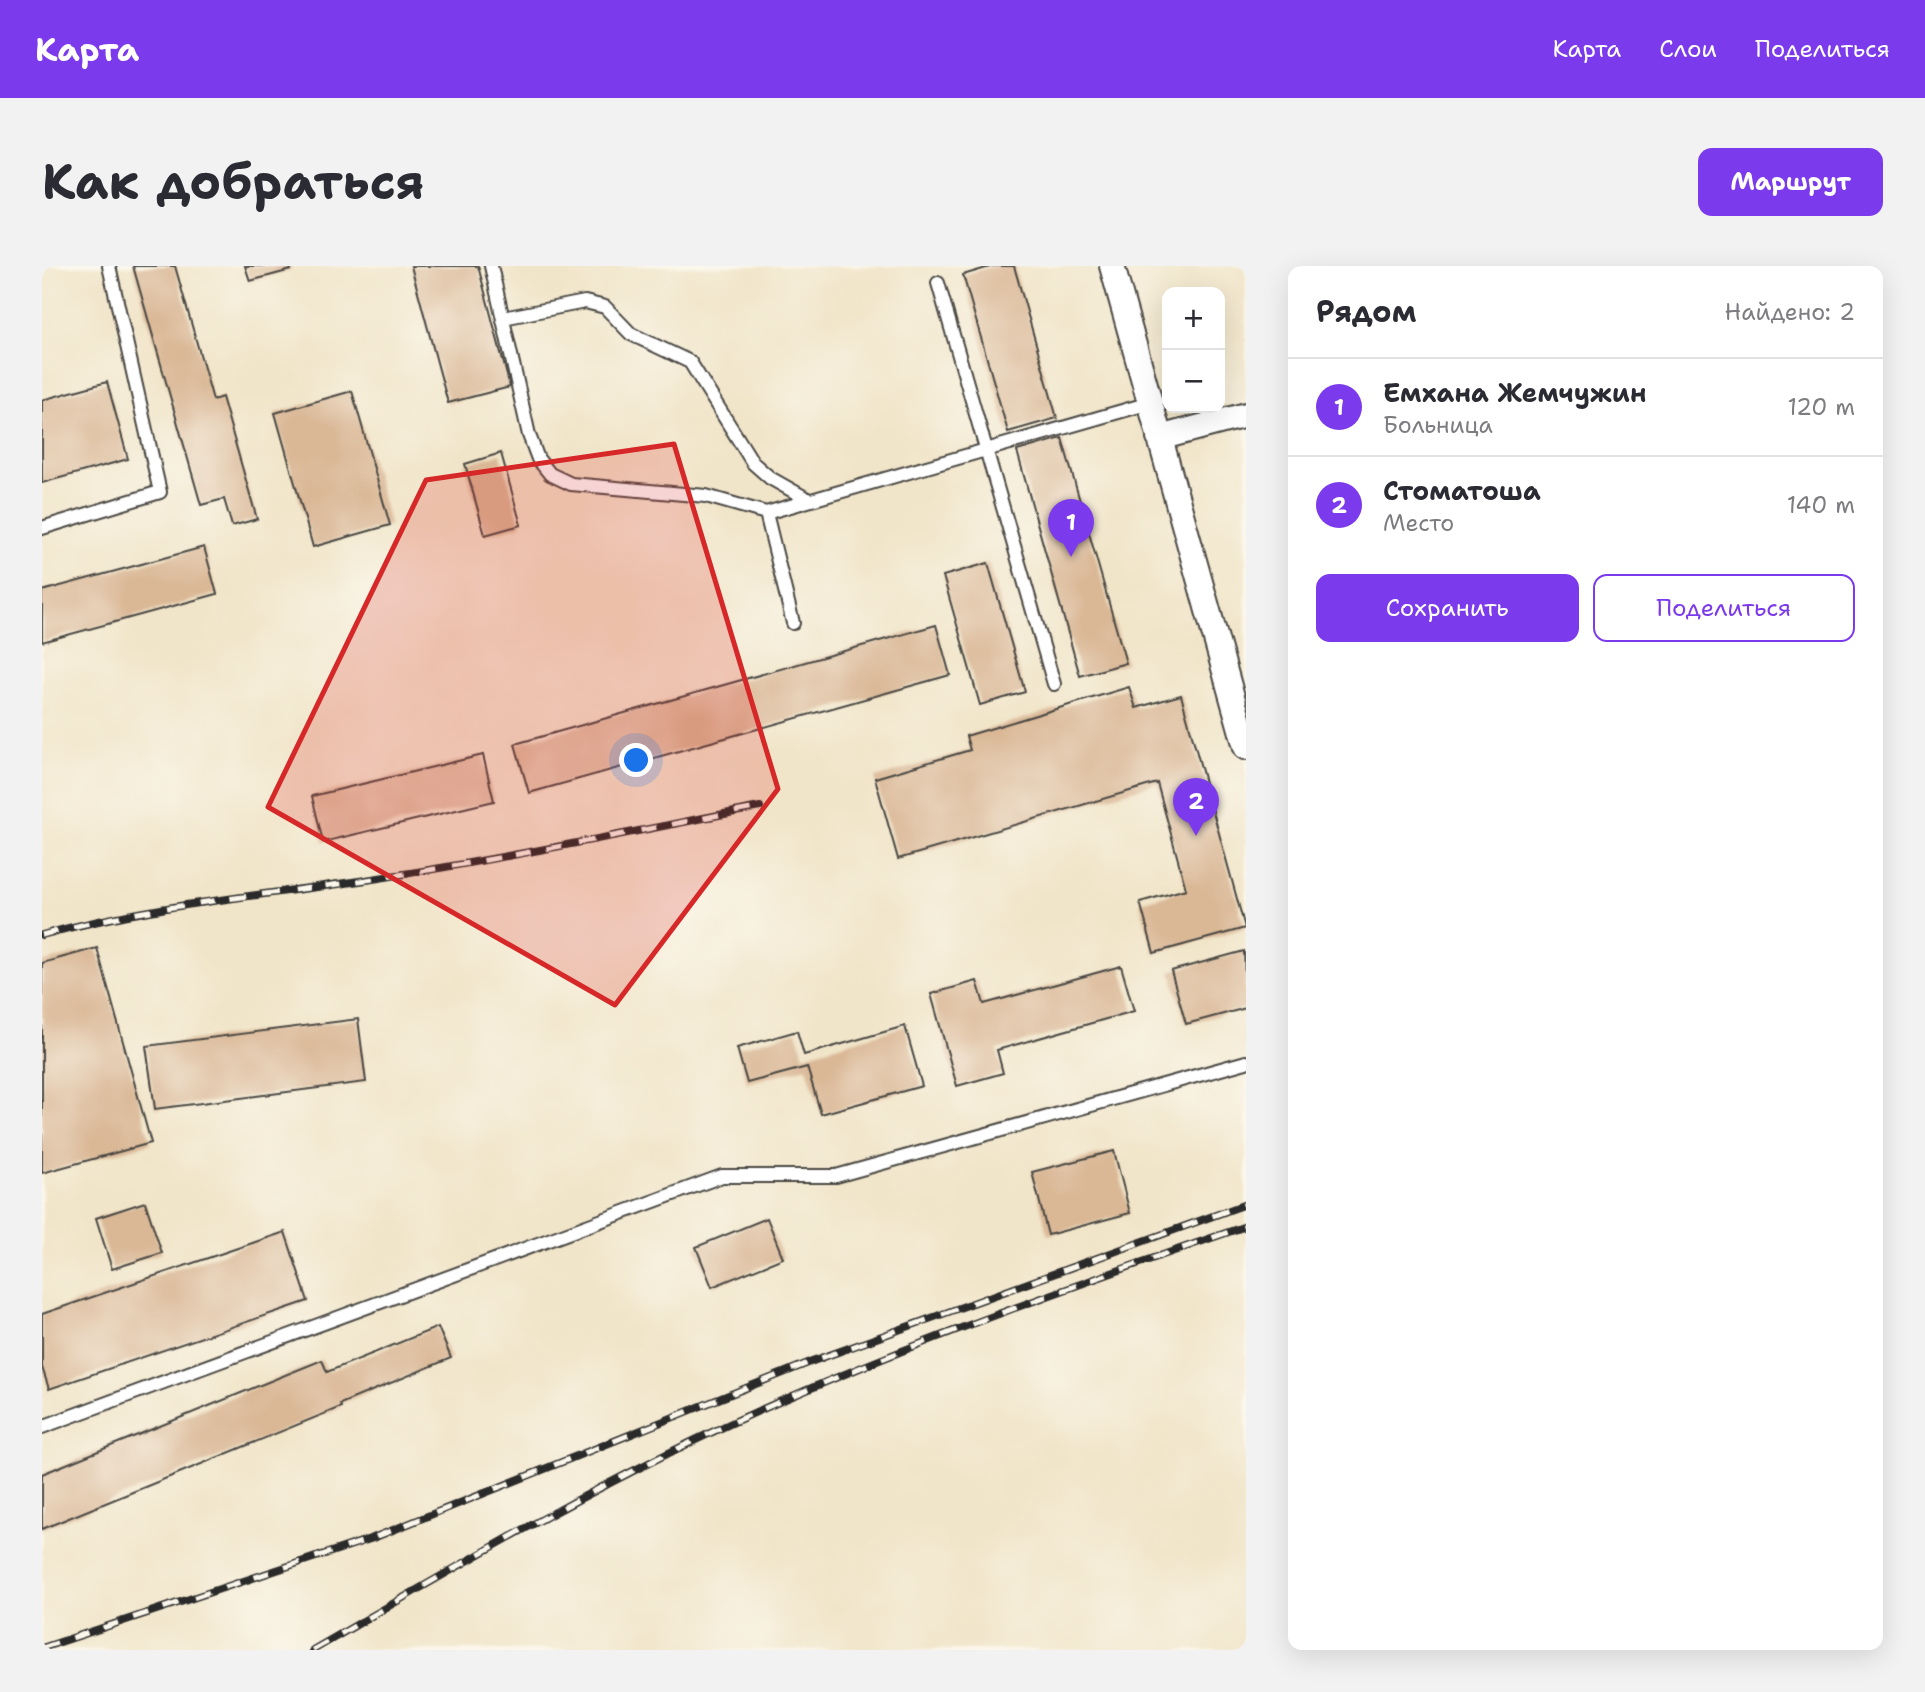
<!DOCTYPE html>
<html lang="ru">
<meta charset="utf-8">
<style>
:root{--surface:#fff;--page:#f2f2f3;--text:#2b2b33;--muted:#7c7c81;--line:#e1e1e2;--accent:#7c3aed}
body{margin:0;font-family:"Shantell Sans",sans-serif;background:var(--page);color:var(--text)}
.controls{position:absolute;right:21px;top:21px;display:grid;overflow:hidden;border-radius:14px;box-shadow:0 7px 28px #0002}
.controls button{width:63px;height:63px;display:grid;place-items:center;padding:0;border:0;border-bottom:2px solid var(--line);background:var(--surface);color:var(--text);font:35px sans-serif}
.you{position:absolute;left:595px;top:495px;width:24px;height:24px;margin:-18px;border:5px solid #fff;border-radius:50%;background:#1a73e8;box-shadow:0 0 0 10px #1a73e833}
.badge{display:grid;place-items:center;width:46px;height:46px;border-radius:50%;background:var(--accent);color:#fff;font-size:23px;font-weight:700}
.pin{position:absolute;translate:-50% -58px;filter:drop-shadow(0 2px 4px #0008)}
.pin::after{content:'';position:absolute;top:37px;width:24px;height:21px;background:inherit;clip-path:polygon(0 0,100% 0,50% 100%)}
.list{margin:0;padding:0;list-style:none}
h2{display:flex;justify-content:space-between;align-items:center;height:91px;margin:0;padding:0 28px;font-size:30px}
h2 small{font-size:23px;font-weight:400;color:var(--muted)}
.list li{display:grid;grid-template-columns:46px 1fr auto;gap:21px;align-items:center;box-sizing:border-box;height:98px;padding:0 28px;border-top:2px solid var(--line)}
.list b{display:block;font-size:26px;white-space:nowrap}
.list p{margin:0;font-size:23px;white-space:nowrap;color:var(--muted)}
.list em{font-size:23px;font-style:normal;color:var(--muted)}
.actions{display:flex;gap:14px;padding:21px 28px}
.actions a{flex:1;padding:16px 0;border:2px solid var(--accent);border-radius:14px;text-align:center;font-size:24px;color:var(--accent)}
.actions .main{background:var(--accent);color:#fff}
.map{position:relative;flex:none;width:1204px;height:1384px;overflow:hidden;border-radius:14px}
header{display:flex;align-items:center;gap:42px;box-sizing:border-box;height:98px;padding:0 35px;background:var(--accent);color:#fff}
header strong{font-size:33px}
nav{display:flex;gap:38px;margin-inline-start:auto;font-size:24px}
.intro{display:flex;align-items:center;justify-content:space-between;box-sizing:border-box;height:168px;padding:0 42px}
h1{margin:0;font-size:49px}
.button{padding:18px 32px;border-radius:14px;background:var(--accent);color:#fff;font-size:24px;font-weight:700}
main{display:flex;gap:42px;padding:0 42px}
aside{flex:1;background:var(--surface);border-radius:14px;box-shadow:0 7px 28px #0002}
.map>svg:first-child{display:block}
.building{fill:#dab896}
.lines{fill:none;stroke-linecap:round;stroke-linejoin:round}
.service-casing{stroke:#494743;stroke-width:16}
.minor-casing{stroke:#494743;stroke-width:28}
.service{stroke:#fff;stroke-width:12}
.minor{stroke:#fff;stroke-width:24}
.rail-casing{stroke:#2b2b2b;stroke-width:8}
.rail{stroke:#fbf7ec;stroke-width:5;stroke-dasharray:16;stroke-linecap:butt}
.marked{fill:#d62828;fill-opacity:0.2;stroke:#d62828;stroke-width:5;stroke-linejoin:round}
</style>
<header>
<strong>Карта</strong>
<nav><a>Карта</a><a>Слои</a><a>Поделиться</a></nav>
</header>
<div class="intro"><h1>Как добраться</h1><a class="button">Маршрут</a></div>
<main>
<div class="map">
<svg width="1204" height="1384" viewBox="0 0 1204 1384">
<rect width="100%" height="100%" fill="#fbf7ec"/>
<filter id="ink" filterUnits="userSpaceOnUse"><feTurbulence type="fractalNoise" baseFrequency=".0143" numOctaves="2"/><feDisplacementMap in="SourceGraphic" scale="14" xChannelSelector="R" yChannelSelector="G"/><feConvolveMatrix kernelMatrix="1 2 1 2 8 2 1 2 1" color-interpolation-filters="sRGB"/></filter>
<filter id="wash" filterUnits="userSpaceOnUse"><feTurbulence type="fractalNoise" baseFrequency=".00686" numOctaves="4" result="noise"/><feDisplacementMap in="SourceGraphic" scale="28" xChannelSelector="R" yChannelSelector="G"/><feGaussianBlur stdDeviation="1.57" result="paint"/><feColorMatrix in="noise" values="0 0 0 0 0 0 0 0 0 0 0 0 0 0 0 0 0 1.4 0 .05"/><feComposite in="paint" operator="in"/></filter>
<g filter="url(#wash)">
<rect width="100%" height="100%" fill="#f1e5c9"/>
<g id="blocks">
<path class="building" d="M91,0H133L171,134L180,131L215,253L190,260L182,233L159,239Z
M203,0H248L249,4L208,15Z
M369,0H436L468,121L406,137Z
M951,0H972L1015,152L966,166L921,9Z
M65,116L86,193L0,217V134Z
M310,125L348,259L271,281L233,147Z
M1020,172L1084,397L1038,410L975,185Z
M459,187L479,259L443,269L423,198Z
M162,281L175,328L0,376V325Z
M946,297L983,426L938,439L901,310Z
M894,359L908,409L487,527L473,478Z
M1087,421L1094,442L1139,429L1203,662L1112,687L1098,636L1144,623L1115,517L856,593L833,512L928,484L924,470Z
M441,489L452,535L281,576L270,530Z
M55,682L109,877L0,907V697Z
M1202,685L1204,742L1144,758L1129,705Z
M1079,700L1092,745L955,784L961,807L915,820L889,728L935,715L942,738Z
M316,753L324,816L113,843L104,780Z
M863,760L880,820L779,848L765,801L705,817L695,782L755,765L762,789Z
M1072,885L1088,947L1006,969L990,906Z
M103,936L120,987L70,1003L54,952Z
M725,952L741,992L670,1021L654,981Z
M243,966L266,1035L7,1123L0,1101V1048Z
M396,1061L409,1092L298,1138L299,1141L0,1263V1208L280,1094L285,1106Z"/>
</g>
</g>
<g filter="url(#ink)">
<use href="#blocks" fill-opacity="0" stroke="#494743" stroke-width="2"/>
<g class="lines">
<g class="service-casing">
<path id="service" d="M449,0L487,169L496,193L508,208L529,218L664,230L724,247L1108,137
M896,17L1012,418
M461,52L543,36L563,41L589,68L648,96L711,197L728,212L767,234
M724,247L751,357
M0,262L118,226L67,0
M0,1161L680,910H794L1204,796"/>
</g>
<g class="minor-casing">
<path id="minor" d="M1070,0L1204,481
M1117,172L1204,149"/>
</g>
<use href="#service" class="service"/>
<use href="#minor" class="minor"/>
<g class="rail-casing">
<path id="rail" d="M0,669C122,635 239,629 362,608C481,589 599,564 718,541
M0,1382L331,1272L771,1095L1204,938
M271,1384C416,1300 561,1214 714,1146C874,1075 1039,1017 1204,960"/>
</g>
<use href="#rail" class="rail"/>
</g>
</g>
<path class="marked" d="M632,178L736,523L573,739L226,541L384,214Z"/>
</svg>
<div class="controls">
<button>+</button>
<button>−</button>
</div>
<div class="you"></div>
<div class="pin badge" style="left:1029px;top:291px">1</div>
<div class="pin badge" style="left:1154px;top:570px">2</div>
</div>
<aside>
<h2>Рядом<small>Найдено: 2</small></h2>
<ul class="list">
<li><span class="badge">1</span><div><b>Емхана Жемчужин</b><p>Больница</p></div><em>120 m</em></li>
<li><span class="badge">2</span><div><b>Стоматоша</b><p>Место</p></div><em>140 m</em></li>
</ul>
<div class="actions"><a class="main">Сохранить</a><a>Поделиться</a></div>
</aside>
</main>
